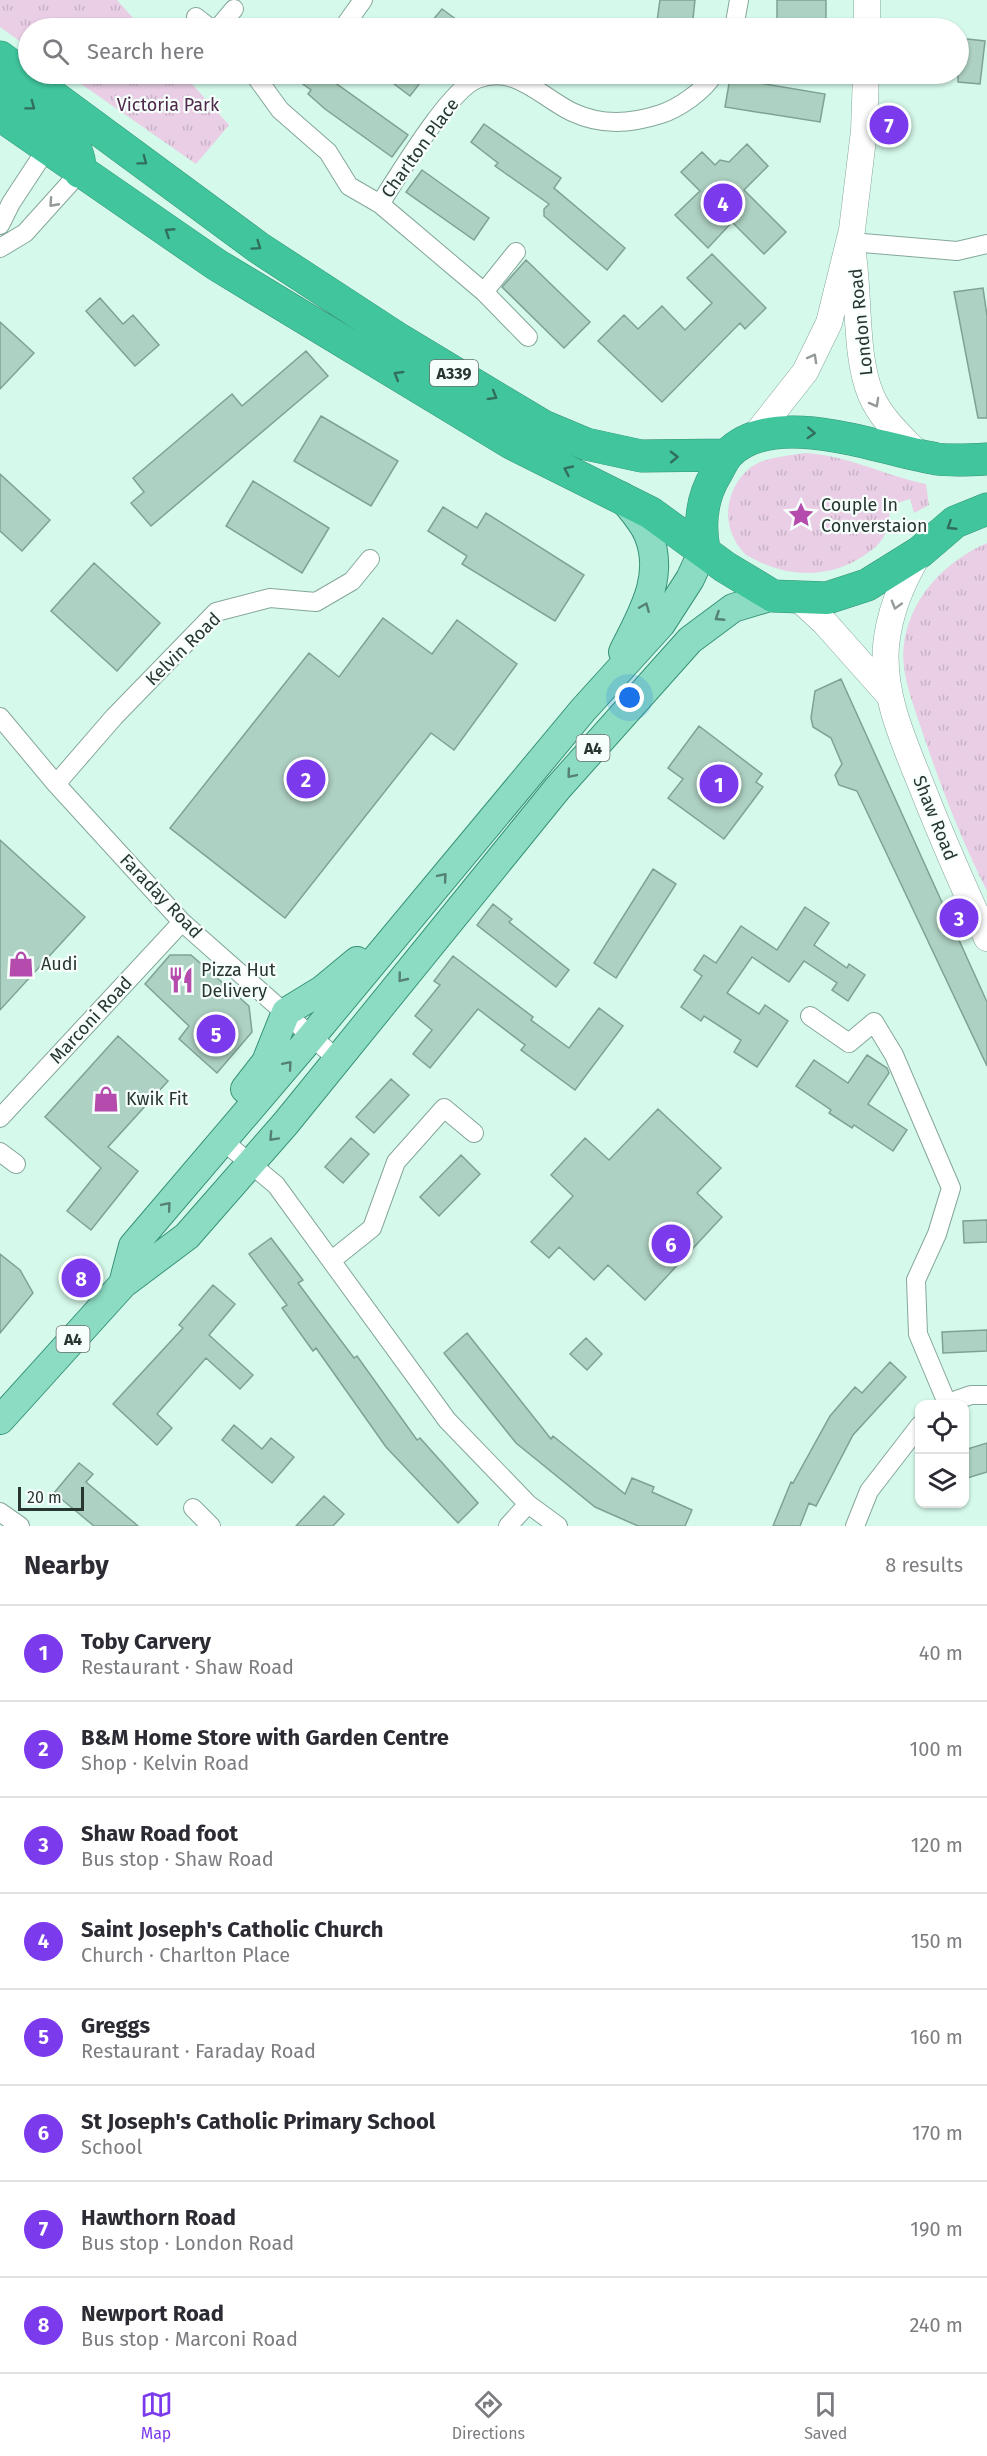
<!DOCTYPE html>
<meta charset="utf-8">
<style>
:root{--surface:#fff;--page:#f7f7f7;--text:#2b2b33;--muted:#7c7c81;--line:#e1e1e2;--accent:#7c3aed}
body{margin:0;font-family:"Fira Sans",sans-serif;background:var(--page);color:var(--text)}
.controls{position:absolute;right:18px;bottom:18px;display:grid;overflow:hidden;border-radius:12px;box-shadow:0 2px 4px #0004}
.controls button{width:54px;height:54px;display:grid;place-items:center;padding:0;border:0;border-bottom:2px solid var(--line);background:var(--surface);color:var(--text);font:30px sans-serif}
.scale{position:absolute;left:18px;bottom:15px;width:66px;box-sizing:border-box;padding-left:6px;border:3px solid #273630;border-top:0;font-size:16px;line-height:21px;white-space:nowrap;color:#273630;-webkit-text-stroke:4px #f7fffc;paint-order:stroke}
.you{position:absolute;left:630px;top:698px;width:21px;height:21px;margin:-15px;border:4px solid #fff;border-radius:50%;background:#1a73e8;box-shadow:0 0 0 9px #1a73e833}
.badge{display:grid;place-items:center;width:39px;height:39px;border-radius:50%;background:var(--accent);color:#fff;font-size:20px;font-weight:700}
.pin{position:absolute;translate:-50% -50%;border:3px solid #fff;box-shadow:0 2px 6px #0006}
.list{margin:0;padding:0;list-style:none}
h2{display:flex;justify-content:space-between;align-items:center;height:78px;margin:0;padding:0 24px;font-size:26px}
h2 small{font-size:20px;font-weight:400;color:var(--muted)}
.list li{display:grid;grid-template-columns:39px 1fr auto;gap:18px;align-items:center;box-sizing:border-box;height:96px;padding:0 24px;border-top:2px solid var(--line)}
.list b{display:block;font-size:22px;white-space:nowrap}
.list p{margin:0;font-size:20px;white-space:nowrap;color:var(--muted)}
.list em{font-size:20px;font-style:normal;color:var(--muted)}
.icon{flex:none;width:33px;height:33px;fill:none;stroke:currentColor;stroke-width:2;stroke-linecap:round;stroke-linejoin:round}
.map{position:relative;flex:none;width:987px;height:1526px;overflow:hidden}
.search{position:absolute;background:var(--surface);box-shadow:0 2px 4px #0004;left:18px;right:18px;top:18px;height:66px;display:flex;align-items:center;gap:15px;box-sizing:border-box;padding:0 21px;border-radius:33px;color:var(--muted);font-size:22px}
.sheet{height:846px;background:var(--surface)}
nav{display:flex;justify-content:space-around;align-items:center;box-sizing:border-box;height:84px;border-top:2px solid var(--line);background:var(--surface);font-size:16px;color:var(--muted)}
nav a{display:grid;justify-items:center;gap:3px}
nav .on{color:var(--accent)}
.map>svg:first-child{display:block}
.grass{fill:url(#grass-tufts)}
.building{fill:#add1c2;stroke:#7fa294;stroke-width:1.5}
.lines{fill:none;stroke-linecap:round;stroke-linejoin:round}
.street-casing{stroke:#85a79a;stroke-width:20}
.secondary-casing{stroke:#85a79a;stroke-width:27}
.primary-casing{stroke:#379377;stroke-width:30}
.highway-casing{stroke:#379377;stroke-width:33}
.street{stroke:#fff;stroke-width:18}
.secondary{stroke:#fff;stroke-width:26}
.primary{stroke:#8cdcc4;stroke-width:28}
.highway{stroke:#40c59d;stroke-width:32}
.oneway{stroke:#316f5c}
.oneway2{stroke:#939a98}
.oneway3{stroke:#548173}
.labels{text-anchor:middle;stroke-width:4.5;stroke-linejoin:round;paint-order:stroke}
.shield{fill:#f7fffc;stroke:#65726d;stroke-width:1.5}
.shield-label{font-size:16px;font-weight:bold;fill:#273630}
.park-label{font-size:18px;fill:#4f284b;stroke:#f7fffc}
.street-label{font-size:18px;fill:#273630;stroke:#f7fffc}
.poi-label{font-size:18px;fill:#273630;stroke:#f7fffc;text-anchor:start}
</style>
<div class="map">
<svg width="987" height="1526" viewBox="0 0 987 1526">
<defs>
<pattern id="grass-tufts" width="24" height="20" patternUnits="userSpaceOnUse" patternTransform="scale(1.5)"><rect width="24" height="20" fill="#e9cee5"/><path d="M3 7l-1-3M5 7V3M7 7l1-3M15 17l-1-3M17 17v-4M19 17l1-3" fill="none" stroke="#c8b2c5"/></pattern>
</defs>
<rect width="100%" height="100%" fill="#d5f9ea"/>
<path class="grass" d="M0,0H117L142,28H28V47L0,27Z
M67,74H183L229,125L196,164Z
M805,453C851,456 882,475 926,484L929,505L914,513L910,499L891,505C889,515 889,526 884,536C880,544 872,550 865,555C833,577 794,578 760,562C755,559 748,557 744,553C720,527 724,489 751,467C765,457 788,456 805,453Z
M987,543V891C960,837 939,782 920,725C912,700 900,671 904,644C910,597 946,561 987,543Z"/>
<path class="building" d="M660,0H695L692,28H656Z
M777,0H826V28H777Z
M442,9L468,28H426Z
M958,38L985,41L980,84L958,82Z
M289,74H345L337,84L408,135L392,157L325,109L308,94L311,90Z
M381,74H427L410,96Z
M730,78L825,94L820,122L725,107Z
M484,124L561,178L554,188L625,248L607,270L544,216V209L549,204L495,166L498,163L471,142Z
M747,144L768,166L744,190L786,232L764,254L732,222L708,248L675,215L700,191L681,172L702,152L715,165L720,160L729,162Z
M422,170L489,218L474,240L406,192Z
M712,254L766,308L745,329L740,323L662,402L598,341L624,315L638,329L662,306L685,330L712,303L687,278Z
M526,260L590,322L564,348L502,287Z
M983,288L987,316V418H978L954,292Z
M100,298L123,324L133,315L159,345L135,366L86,311Z
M0,322L34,353L0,389Z
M306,351L328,376L151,526L131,503L144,492L133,478L232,394L242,406Z
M321,416L398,461L371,506L294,461Z
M0,474L50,520L22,551L0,531Z
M253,481L329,528L302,573L226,526Z
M443,507L477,528L486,513L584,575L555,621L462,564L467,556L428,531Z
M94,563L160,623L117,671L51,611Z
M383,618L432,654L457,620L517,664L454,750L431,733L285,918L170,828L309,653L339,677Z
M841,679L987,1002V1066L857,791L839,785L835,775L842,764L831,738L813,727L811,718L815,691Z
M699,726L762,774L756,782L763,787L724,839L668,798L683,779L668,768Z
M0,840L85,917L0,1010Z
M653,869L676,884L616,978L594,963Z
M493,904L512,919L509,922L569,970L556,987L477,925Z
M805,907L829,923L814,945L847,968L849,964L865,975L848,1001L832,990L837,983L804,961L789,982L752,957L727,993L759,1014L765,1005L788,1021L757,1067L734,1052L741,1040L704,1016L701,1021L681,1007L702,976L694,970L704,955L716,963L741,926L777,950Z
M170,955H191L249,1006L252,1032L217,1073L179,1039L189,1026L145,984Z
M453,956L533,1017L531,1020L569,1048L599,1008L623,1026L575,1090L521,1050L525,1045L478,1009L430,1068L413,1054L432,1030L415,1016L440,985L434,981Z
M118,1036L168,1081L108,1147L138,1171L91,1230L67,1211L101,1168L45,1117Z
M867,1055L887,1068L889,1073L868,1104L907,1130L893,1151L854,1125L852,1128L829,1113L831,1110L796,1086L814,1060L848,1083Z
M391,1079L409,1095L374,1133L356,1117Z
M658,1109L721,1168L697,1193L722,1217L645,1300L608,1265L594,1280L559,1247L549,1258L531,1242L573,1196L551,1175L585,1138L609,1160Z
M351,1138L369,1154L343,1183L325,1167Z
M461,1155L480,1174L439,1216L420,1197Z
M987,1220V1242L964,1243L963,1221Z
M271,1238L303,1280L298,1283L315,1306L354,1358L357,1356L417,1440L420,1438L478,1503L458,1523L386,1447L316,1348L313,1351L282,1308L287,1305L249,1254Z
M0,1254L20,1270L33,1293L0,1333Z
M213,1285L235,1304L209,1335L253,1375L240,1389L206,1358L157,1414L172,1428L157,1445L113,1404L183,1328L179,1325Z
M987,1330V1351L943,1353L942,1332Z
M467,1333L551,1439L553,1436L625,1494L632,1478L654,1487L652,1492L692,1510L685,1526H638L595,1507L516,1443L444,1353Z
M586,1338L602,1354L587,1370L570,1354Z
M890,1362L906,1377L853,1435L816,1506L809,1503L800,1526H773L791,1482L793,1483L830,1416L855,1387L862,1393Z
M234,1425L262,1449L271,1438L294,1457L272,1483L222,1440Z
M987,1443V1472L964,1479V1450Z
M79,1463L93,1474L86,1482L138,1526H94L54,1493Z
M324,1496L344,1514L333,1526H296Z"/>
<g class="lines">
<g class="street-casing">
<path id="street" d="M196,17L210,28
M218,28L234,9
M343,28L363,0
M734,28L739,0
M254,74L280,110L328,152L349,186L380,204L484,292
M380,204C398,176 449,90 477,79C515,64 541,97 572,112C602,126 630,124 661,114C679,108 704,91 714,74
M0,225L11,203L51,142
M851,242L957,251L987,244
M0,248L25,233L80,172
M516,252L484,292L528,337
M0,717L56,784L182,922L337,1059
M56,784L114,717L216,612L270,598L316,602L352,581L370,559
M810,1016L849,1043L874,1022L894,1055L951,1188L937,1234L916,1280L918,1334L947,1403
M0,1118L182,922
M222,1140L276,1185L447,1420L528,1504L558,1526
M0,1152L16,1164
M332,1260L372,1228L396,1162L444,1108L474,1133
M945,1404L971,1395H987
M193,1508L211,1526
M0,1512L20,1526
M508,1526L528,1504
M855,1526L869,1491L920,1425"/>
</g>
<g class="secondary-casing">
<path id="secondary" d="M867,0V28
M852,248C860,292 854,355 871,395C881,419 902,437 920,456
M753,438L805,372L829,323L852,230L864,131L866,74
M920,552C903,580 889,613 886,646C882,695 904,742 922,787C942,838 964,888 987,938
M799,599L825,623L889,695"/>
</g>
<g class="primary-casing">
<path id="primary" d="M621,496C630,508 642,520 648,534C666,577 641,615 623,652
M245,1089L266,1062L286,1012L322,990L357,961
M123,1284L133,1246L312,1036L583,710L661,624L690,579L704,549
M0,1420L123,1284L187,1236L286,1123L557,789L690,640L733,608L773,596"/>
</g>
<g class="highway-casing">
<path id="highway" d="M0,57L259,248L400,340L543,426L586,444L641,456L727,455
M0,84C30,106 82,130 80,172
M0,115L217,265L511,443L651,513L725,567L773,596L827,598L867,585L920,552L955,522L987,509
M704,549C699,523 702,497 716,474C720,467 723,460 728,454C774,406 881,450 937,459C953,461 970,460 987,459"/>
</g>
<use href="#street" class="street"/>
<use href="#secondary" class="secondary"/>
<use href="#primary" class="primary"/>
<use href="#highway" class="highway"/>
</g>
<defs><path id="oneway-chevron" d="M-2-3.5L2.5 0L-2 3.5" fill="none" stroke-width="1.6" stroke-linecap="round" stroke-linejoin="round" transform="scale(1.5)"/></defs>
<g class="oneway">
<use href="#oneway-chevron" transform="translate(31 106) rotate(37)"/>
<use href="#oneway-chevron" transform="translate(143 161) rotate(37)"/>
<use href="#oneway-chevron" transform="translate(169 232) rotate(-147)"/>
<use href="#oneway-chevron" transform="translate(257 246) rotate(35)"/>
<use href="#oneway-chevron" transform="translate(398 375) rotate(-149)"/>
<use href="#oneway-chevron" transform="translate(493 396) rotate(31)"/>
<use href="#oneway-chevron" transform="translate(811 433) rotate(3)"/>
<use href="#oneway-chevron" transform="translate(674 457) rotate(-1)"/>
<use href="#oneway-chevron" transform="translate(568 470) rotate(-155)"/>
<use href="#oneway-chevron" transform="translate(951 526) rotate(147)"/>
</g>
<g class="oneway2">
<use href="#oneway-chevron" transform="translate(53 203) rotate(132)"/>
<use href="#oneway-chevron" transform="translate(813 358) rotate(-61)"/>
<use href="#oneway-chevron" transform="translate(875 403) rotate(61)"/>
<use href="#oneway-chevron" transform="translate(896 605) rotate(106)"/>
</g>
<g class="oneway3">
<use href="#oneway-chevron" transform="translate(645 607) rotate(-67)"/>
<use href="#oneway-chevron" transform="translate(719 617) rotate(147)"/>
<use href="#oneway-chevron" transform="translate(571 774) rotate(130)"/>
<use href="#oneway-chevron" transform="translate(443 877) rotate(-50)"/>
<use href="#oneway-chevron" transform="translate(402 978) rotate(129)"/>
<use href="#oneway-chevron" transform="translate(288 1065) rotate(-49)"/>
<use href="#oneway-chevron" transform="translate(273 1137) rotate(133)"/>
<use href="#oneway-chevron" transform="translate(167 1206) rotate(-50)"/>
</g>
<defs>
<g id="sight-bare" transform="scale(2.07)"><path d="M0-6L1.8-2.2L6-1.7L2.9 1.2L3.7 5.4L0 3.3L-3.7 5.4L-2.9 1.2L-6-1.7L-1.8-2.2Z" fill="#b54bac" stroke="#f7fffc" stroke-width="2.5" paint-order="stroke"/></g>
<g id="shop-bare" transform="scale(2.07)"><path d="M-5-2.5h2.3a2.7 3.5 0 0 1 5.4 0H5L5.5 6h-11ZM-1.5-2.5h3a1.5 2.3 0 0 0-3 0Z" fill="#b54bac" stroke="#f7fffc" stroke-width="2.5" paint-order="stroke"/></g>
<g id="restaurant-bare" transform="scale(2.07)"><path d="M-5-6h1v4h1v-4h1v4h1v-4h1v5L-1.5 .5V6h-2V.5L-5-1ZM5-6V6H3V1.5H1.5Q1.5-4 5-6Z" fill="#b54bac" stroke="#f7fffc" stroke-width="2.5" paint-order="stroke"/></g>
</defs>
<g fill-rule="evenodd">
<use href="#sight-bare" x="801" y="515"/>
<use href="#shop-bare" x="21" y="964"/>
<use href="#restaurant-bare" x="181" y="980"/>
<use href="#shop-bare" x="106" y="1099"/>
</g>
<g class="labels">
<g class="shield">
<rect x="430" y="360" width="48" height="26" rx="4.5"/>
<rect x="576.5" y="735" width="33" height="26" rx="4.5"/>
<rect x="56.5" y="1326" width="33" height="26" rx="4.5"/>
</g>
<g class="shield-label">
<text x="454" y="379">A339</text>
<text x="593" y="754">A4</text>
<text x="73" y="1345">A4</text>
</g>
<g class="park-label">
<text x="168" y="111">Victoria Park</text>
</g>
<g class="street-label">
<text transform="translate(420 148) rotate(-54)" y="6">Charlton Place</text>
<text transform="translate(861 322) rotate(-96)" y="6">London Road</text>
<text transform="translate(183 649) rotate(-44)" y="6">Kelvin Road</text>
<text transform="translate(935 818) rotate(68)" y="6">Shaw Road</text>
<text transform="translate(161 896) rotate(46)" y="6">Faraday Road</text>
<text transform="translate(91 1020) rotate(-47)" y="6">Marconi Road</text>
</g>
<g class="poi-label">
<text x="821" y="511">Couple In<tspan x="821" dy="21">Converstaion</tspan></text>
<text x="41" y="970">Audi</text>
<text x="201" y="976">Pizza Hut<tspan x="201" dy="21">Delivery</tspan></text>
<text x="126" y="1105">Kwik Fit</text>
</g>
</g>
</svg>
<div class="controls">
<button><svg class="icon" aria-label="locate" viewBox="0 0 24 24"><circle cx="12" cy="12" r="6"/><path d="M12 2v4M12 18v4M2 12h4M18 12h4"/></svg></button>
<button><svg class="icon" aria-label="layers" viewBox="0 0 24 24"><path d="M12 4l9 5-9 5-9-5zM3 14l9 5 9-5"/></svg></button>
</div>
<div class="scale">20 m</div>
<div class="you"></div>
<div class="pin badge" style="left:719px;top:784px">1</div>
<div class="pin badge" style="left:306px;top:779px">2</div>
<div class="pin badge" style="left:959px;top:918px">3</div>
<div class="pin badge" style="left:723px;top:203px">4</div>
<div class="pin badge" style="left:216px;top:1034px">5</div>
<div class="pin badge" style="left:671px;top:1244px">6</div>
<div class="pin badge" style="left:889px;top:125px">7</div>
<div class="pin badge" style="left:81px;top:1278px">8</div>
<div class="search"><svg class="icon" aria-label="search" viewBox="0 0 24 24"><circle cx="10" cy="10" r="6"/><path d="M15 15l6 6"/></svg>Search here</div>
</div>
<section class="sheet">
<h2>Nearby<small>8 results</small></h2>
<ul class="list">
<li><span class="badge">1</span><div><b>Toby Carvery</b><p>Restaurant · Shaw Road</p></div><em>40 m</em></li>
<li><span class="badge">2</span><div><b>B&amp;M Home Store with Garden Centre</b><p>Shop · Kelvin Road</p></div><em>100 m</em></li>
<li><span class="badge">3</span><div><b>Shaw Road foot</b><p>Bus stop · Shaw Road</p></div><em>120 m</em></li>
<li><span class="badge">4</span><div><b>Saint Joseph's Catholic Church</b><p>Church · Charlton Place</p></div><em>150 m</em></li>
<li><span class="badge">5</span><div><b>Greggs</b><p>Restaurant · Faraday Road</p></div><em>160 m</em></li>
<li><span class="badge">6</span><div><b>St Joseph's Catholic Primary School</b><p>School</p></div><em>170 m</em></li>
<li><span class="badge">7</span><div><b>Hawthorn Road</b><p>Bus stop · London Road</p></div><em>190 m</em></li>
<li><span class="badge">8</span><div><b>Newport Road</b><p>Bus stop · Marconi Road</p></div><em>240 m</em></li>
</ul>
</section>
<nav>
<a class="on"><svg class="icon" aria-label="map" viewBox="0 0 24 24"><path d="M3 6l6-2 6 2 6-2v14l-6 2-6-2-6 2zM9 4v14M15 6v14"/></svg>Map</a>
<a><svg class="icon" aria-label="directions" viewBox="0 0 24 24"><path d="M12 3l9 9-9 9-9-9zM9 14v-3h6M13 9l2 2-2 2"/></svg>Directions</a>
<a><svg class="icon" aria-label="saved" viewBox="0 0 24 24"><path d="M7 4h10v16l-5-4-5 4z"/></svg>Saved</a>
</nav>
